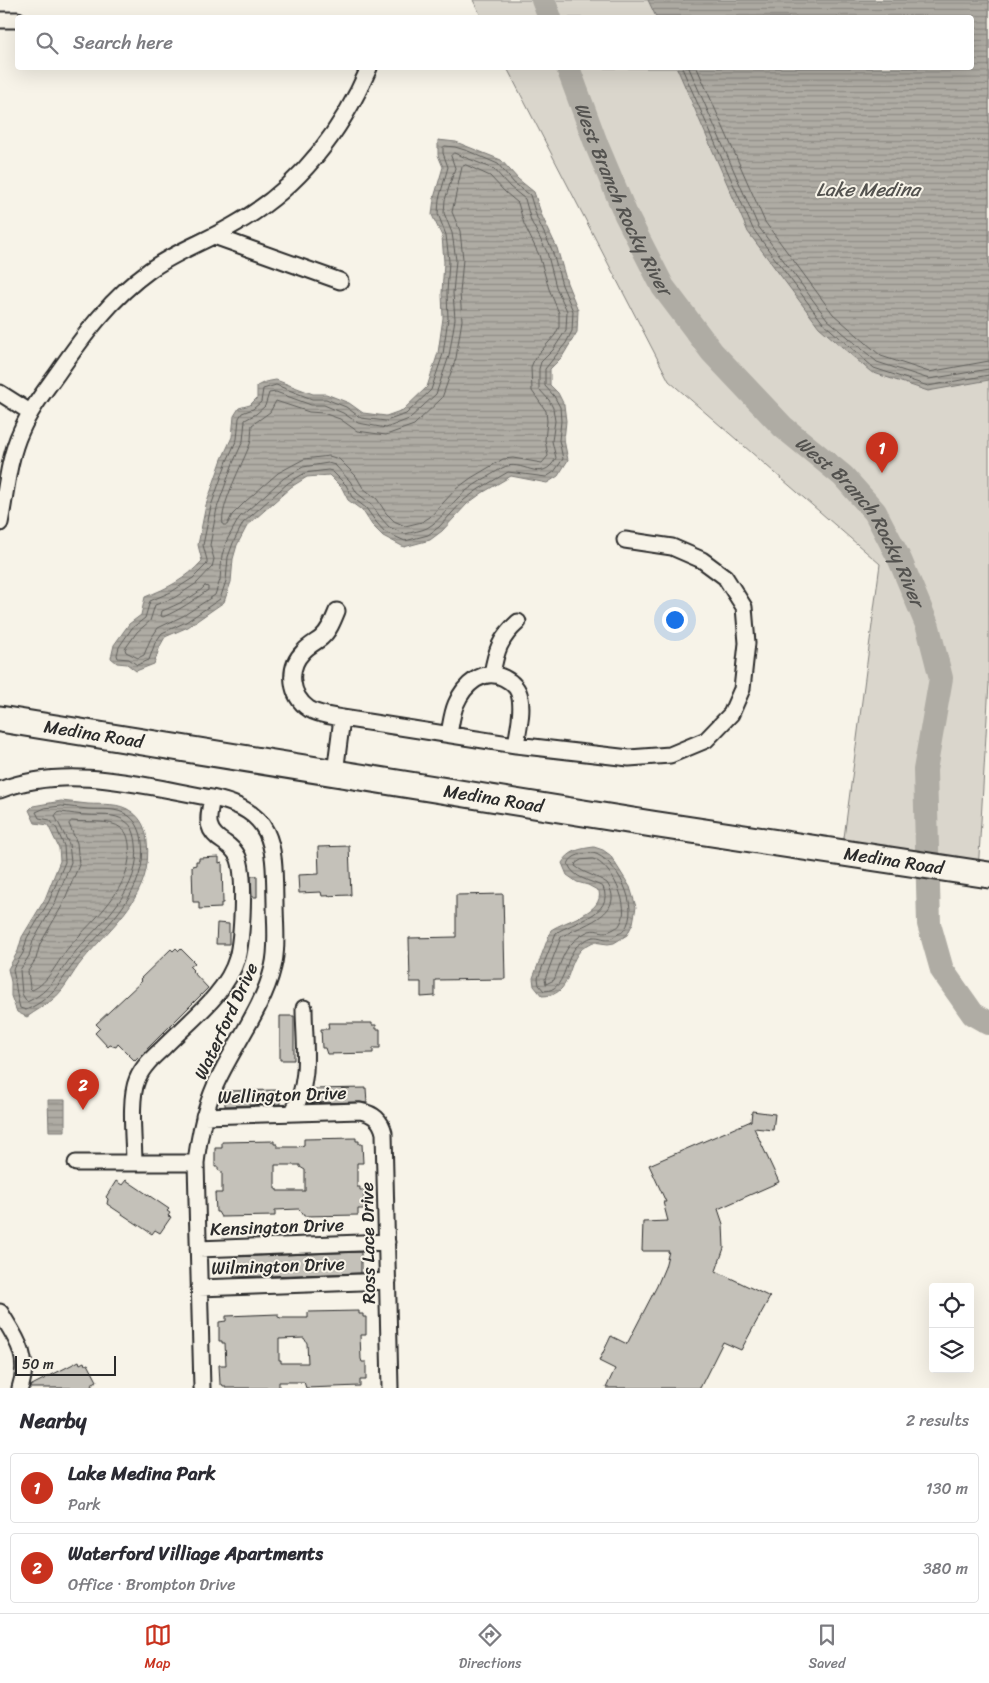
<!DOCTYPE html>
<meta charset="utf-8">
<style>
:root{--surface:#fff;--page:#f7f7f7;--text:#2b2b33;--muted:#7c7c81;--line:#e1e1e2;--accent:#c8321e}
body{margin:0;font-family:Sriracha,sans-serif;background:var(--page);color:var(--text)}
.controls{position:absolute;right:15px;bottom:15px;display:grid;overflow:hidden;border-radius:5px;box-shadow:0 5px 20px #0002}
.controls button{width:45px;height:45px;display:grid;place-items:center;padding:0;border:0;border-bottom:1px solid var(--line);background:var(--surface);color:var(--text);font:25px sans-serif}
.scale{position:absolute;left:15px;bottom:12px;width:101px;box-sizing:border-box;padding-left:5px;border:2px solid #2b2b2b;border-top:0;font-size:14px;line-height:18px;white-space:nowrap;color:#2b2b2b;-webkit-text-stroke:4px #f7f3e8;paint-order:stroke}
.you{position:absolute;left:674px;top:619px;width:18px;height:18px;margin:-12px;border:4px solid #fff;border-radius:50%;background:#1a73e8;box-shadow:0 0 0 8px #1a73e833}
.badge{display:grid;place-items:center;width:32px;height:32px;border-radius:50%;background:var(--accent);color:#fff;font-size:16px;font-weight:700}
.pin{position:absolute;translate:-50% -41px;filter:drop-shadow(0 1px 2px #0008)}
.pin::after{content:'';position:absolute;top:26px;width:18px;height:15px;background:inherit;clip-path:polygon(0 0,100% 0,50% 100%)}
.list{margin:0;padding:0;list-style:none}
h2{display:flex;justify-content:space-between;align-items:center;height:65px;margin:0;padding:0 20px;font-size:21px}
h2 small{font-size:16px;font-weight:400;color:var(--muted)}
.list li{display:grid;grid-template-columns:32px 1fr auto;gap:15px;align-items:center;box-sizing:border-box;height:70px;margin:0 10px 10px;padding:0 10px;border:1px solid var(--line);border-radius:5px}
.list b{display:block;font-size:19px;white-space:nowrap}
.list p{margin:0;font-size:16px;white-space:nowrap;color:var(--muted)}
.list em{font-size:16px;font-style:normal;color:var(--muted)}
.icon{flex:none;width:28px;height:28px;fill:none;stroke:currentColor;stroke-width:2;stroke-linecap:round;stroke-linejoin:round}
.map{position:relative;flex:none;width:989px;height:1388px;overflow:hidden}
.search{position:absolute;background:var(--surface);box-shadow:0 5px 20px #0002;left:15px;right:15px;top:15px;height:55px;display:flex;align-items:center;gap:12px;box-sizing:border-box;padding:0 18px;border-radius:5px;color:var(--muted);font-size:19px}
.sheet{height:225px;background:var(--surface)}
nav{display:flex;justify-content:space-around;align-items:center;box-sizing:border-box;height:70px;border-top:1px solid var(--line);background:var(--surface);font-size:14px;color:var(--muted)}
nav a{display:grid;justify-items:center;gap:2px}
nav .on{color:var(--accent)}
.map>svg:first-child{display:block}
.green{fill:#dad6cc;stroke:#82807c}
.water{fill:url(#water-rules);stroke:#7a7874}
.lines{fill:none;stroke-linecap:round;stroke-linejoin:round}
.shore{stroke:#605f5b;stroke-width:1}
.river{stroke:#afaca4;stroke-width:24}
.building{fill:#c4c1b9;stroke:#2b2b2b;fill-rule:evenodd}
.minor-casing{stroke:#2b2b2b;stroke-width:19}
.trunk-casing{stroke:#2b2b2b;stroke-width:29}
.minor{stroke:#f7f3e8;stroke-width:15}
.trunk{stroke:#f7f3e8;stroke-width:25}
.labels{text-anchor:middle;stroke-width:4;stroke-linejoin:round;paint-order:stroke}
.street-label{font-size:18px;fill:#2b2b2b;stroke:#f7f3e8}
.water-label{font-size:19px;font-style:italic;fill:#53524f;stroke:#f7f3e8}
</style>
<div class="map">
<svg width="989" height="1388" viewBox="0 0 989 1388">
<defs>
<pattern id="water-rules" width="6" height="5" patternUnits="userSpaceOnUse" patternTransform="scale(1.25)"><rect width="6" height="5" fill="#afaca4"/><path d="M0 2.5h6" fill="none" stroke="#8f8c86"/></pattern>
</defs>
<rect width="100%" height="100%" fill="#f7f3e8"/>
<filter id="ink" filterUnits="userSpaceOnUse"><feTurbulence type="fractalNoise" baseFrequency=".02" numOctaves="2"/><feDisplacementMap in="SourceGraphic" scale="10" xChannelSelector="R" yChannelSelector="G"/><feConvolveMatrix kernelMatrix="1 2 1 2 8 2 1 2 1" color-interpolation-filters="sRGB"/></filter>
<g filter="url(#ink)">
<path class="green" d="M473,0H989V683L978,873L842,853L880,564L669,381L507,68H972V18H482Z"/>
<path class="water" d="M648,0H989V380L928,391L871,372L819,327L748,232L677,68H972V18L656,17Z
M438,140L456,142L501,160L518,179L534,192L542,216L557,248L567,283L578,310L577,332L562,357L550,369V385L558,393L564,405L566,421L564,440L568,460L558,476L547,483L511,476L482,493L467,504L442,531L430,540L404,547L383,536L372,525L363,511L348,500L342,488L329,475L307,477L291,487L247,526L237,545L233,559L231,582L224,602L188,627L165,637L160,646L154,664L136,671L127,664L117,663L111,658L114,645L129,624L141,615L145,597C168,588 186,579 202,561L198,545L206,505L222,459L232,437L234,416L239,408L250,405L257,398V386L265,382L276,380L313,394H326L349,403L363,413L386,416L403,410L427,387L438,353L443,318L442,293L444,262L442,236L432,215L434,198L443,167L438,155Z
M61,801C70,802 79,803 88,804C103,805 119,802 132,812C142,819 146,830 147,841C154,895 112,925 82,961C72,973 65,990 52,1000C45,1006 35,1011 27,1017L17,1012L11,996V982L8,969L18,951L22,937L45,899L60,861L59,848L48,825L35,823L29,810L33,806Z
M594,847L603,850L610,855L630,887L636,907L633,923L627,935L614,943L608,944L593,942C588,945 583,947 580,951C565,968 572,996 542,996L534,986L533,978L551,930C566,920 604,913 599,891L588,885L577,882L567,875L562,863C570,850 580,849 594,847Z
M48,1100H65V1131H49Z"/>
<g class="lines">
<path class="shore" d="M682,68L753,229L823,323L874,368L928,386L989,375
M689,68L758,226L827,319L877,362L929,379L989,369
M697,68L765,222L833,314L881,356L929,372L989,361
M445,146L455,147L468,151L498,164L514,183L530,195L537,218L552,250L562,285L573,311L572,331L566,343L545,369V386L554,396L560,407L561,421L559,440L563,459L554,472L546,477L508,472L479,489L464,500L439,527L428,535L405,541L385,532L376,522L366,508L352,497L346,485L332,471L328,470L305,473L288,483L243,523L233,543L228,557L226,581L220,599L186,622L162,633L155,643L149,660L137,665L129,659L118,658L117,655L119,647L132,628L145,618L150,601L171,592L193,578L207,564V560L203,545L211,506L227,461L237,439L239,418L242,413L253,409L261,402L263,389L276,385L312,399H326L346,407L361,418L386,421L406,414L431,390L443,354L448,318L447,293L449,261L446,235L438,214L439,199L448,167L443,153V148Z
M454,153L494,169L510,187L525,199L531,221L547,252L556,287L567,311L566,330L553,350L541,362L539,369V389L549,400L553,408L555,421L552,441L556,458C541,486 522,457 502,468C488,477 472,485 460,496C449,506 441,520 427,528C421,531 412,532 405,534L389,527L381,518L371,504L357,493L350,481L335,465L328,463L303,467L284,478L239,518L227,540L222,555L220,580L215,595L183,616L158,628L150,640L144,655L138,658L126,652L125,649L137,632L150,621L155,605L174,598L197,583L212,567L214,559L210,545L217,508L233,463L243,441L245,420L256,414L265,406L269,393L276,392L311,405H324L343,413L358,423L386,428L409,419L436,394L449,356L455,319L453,293L456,260L452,233L444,213L445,200L455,168L451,156Z
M466,165L490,176L505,192L518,203L524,224L539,255L549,289L559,313V327L555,335L535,358L531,367L532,391L546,411L547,421L545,440L548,456L542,463L513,458L503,459L471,478L456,489L430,517L422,522L405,526L394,521L386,513L377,499L363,488L356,476L339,459L329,456L304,459L278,473L246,501L232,515L227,525H223C219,507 243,463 250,444C252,438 251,431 252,425L270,412L276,401L309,412L323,413L340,419L357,431L386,435L414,425L442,398L456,358L462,320L460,293L463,259L460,231L452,212L462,167Z
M205,586L208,587V590C194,600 180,610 163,617L161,616L162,611C176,605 195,597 205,586Z
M62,806C70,807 79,808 88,809C102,810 116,807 129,816C137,822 141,832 142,842C148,890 109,923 81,955C61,978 56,997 26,1010L20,1008C16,995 16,982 13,969L23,953L27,938L49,901L65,862L64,846L57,829L50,820L39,818L36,812L45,808Z
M61,812C70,813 79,815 88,815C100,816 114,813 125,821C133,826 135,835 136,844C142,889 102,921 76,951C60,970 51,992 27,1002L22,994L20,970L29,956L33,941L55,903L71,862L69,844L55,816L57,813Z
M72,821C86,823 110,819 121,828C127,832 128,838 129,844C134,888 94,918 69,947C58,960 48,984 32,990L30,988L28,971L36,959L40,944L62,906L79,865L77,843L69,824Z
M593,853C616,858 642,908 624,930C622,933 622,932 618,934C616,935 614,937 612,938C606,941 599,936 593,937C588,938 579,944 576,947C564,960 566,991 544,991L539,985L538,978L556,933C572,922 615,915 603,887C590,880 574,879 568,864C572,854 583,854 593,853Z
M593,859C611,864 632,907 620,924C618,928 618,926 614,929C602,936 600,928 589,931C584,933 577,938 573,942C563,951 559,968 554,980L546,984L545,979L561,937C578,926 628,915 607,883C597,876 585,874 575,866L576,863L581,860Z"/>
<g class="river">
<path d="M543,0L550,18"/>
<path id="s1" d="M568,68L597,146L626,215L663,287L712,352L783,427L843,476L875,512L900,560L928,627L941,678L925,770L929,924L942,970L973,1014L989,1023"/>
</g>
</g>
<path class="building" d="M349,846L351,895L322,896L321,892L299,893L298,875L319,874L318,847Z
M219,857V863L222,862L223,903H221V908L199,909V902H193L192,866L196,865V861H199V858Z
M251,876H257V897H252Z
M503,894L505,979L435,980V996L421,997V982H410L409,938L456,937V895Z
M217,923L229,924V944H216Z
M176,948L179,951L181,949L195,963L190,967L193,970L192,971L208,988L135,1061L118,1044L116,1047L110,1045L108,1047L95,1033L100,1028L96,1024L142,981L140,979L171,949L173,951Z
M280,1016H294V1060H280Z
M328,1023H372V1025H376V1029H380V1048H373V1053L327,1054L325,1048H322L321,1029H329Z
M366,1088L367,1103L360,1102L312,1103V1089Z
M279,1090L280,1104L225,1106V1091Z
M752,1111L775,1114L773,1130L754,1128L779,1182L718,1209L723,1224L724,1248L716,1271L770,1297L741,1350L723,1342L700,1388H606L615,1369L599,1361L611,1336L627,1344L657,1286L665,1267L669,1251H642L643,1222L668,1221L663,1202H666L649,1165L751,1121Z
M356,1138V1141H359V1144H362L363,1163H357V1187H360V1190H364V1209H358V1215L304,1216L301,1211L299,1209L275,1210V1216L221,1217L218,1212H216L215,1193H222V1172L218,1170V1167H215V1148H222V1142L274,1141V1144H277V1147H297L304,1145V1139ZM275,1165H300V1167L305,1170V1191H277V1189H275Z
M126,1180L169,1209L167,1211L170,1213L168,1216L171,1217L160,1233L155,1230L152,1234L107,1204L108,1199L106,1197L116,1181L122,1185Z
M361,1252V1273L234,1277V1257Z
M359,1311V1314H363V1317H366V1335H360L361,1359L362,1362H366V1380H360V1386L306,1388L304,1382H279V1388H225V1386H223L222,1384H220L219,1365H226L225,1343H222V1341H219V1322L226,1321V1316L278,1314V1317L281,1318H308V1312ZM304,1338L307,1343L308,1363H281V1360H279V1339Z
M79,1361L80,1364L84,1362L85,1365L88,1364L97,1381L91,1384L93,1388H30V1386Z"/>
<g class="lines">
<g class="minor-casing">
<path id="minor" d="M0,20H18
M214,236L340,281
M0,393L30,412
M0,523C6,493 8,459 21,431C30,410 44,392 57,374C84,335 111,298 150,270C175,252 204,242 230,227C295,192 340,135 369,68
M337,611C333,621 329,631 321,638C316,642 308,646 303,652C287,668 290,696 309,709C319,715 331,716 342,718L516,745L629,758L670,755L706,740L731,714L742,689L747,643L744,607L725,577L702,560L672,547L625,540
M492,674C496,651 500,638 518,622
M449,734C451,724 452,713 456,704C464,685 483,667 504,678C512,682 519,689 520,698C523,713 518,730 516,745
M335,773L342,718
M0,790C68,764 143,786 212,798C277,811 274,848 275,903C275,924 278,947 273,967C263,1009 232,1047 215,1086C204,1111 199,1136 196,1163L202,1388
M292,1113C312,1083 304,1042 304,1008
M204,1116L360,1111C374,1114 381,1120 384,1133L390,1388
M76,1163H196
M134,1163C134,1141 129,1099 137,1080C142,1067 153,1057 163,1048C188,1022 227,994 237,958C242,939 246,875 238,857C235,851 231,847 225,843C204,830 208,819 212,798
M198,1249L387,1242
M199,1288L388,1281
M0,1312C16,1338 31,1357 20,1388"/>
</g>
<g class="trunk-casing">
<g id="trunk">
<path id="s2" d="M0,719L652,824L989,875"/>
</g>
</g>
<use href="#minor" class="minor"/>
<use href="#trunk" class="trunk"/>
</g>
</g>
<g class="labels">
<g class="street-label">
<text dy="6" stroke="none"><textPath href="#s2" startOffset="95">Medina Road</textPath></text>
<text dy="6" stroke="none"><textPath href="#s2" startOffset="500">Medina Road</textPath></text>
<text dy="6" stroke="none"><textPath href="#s2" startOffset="905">Medina Road</textPath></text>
<text transform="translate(226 1021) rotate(-65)" y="6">Waterford Drive</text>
<text transform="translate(282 1095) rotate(-2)" y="6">Wellington Drive</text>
<text transform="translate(277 1227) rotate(-2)" y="6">Kensington Drive</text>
<text transform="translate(368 1243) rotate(-91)" y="6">Ross Lace Drive</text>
<text transform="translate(278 1266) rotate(-2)" y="6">Wilmington Drive</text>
</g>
<g class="water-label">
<text x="868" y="196">Lake Medina</text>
<text dy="7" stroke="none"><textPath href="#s1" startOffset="142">West Branch Rocky River</textPath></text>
<text dy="7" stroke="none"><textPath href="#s1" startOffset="548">West Branch Rocky River</textPath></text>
</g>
</g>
</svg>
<div class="controls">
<button><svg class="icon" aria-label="locate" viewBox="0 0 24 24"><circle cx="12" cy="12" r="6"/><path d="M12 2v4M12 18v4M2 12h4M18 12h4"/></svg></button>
<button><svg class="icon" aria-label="layers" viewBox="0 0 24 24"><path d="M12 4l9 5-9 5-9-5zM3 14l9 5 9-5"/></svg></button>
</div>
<div class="scale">50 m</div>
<div class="you"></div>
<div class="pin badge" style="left:882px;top:473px">1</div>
<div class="pin badge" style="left:83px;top:1110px">2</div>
<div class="search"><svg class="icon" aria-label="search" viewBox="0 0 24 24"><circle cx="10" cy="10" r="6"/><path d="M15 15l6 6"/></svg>Search here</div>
</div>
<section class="sheet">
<h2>Nearby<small>2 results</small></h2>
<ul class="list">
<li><span class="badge">1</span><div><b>Lake Medina Park</b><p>Park</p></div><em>130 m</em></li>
<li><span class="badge">2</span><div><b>Waterford Villiage Apartments</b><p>Office · Brompton Drive</p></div><em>380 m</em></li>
</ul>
</section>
<nav>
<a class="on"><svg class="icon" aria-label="map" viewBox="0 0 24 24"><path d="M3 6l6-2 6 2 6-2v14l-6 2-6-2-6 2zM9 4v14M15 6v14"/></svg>Map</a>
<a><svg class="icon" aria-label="directions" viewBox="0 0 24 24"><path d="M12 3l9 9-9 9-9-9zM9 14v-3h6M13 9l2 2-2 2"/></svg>Directions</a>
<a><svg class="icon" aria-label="saved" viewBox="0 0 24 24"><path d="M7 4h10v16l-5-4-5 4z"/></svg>Saved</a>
</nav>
